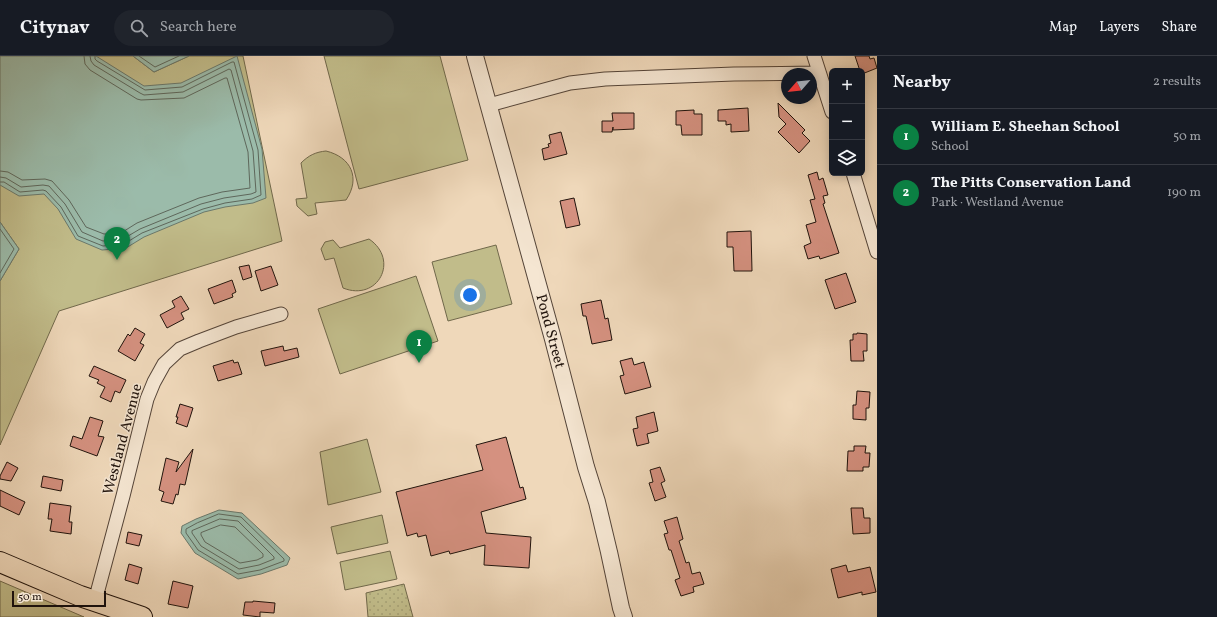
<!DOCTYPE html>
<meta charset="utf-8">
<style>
:root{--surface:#171b24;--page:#20242c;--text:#f1f3f6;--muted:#9ea1a6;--line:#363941;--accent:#0b8043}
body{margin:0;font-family:Vollkorn,serif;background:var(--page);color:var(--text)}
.controls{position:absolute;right:12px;top:12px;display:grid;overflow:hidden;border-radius:6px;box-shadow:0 2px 10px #0003}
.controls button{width:36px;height:36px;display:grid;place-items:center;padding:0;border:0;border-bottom:1px solid var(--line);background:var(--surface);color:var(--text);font:20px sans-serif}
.compass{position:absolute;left:781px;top:12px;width:36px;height:36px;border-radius:50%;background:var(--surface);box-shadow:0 2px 10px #0003;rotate:242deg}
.scale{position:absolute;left:12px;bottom:10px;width:94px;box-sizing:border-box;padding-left:4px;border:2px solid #20130c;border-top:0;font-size:11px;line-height:14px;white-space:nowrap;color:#20130c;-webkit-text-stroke:3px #f5e6d2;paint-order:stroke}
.you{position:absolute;left:470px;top:239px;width:14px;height:14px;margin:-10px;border:3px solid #fff;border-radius:50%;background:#1a73e8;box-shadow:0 0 0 6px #1a73e833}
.badge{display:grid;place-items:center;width:26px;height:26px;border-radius:50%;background:var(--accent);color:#fff;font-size:13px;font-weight:700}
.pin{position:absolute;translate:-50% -33px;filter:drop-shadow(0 1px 2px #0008)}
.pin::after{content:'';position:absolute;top:21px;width:14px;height:12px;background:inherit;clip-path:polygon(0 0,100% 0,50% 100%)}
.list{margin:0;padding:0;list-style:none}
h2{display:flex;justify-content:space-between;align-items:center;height:52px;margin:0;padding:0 16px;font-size:17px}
h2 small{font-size:13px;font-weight:400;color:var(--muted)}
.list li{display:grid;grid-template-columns:26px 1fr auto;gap:12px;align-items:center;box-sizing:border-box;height:56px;padding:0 16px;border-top:1px solid var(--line)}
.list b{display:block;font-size:15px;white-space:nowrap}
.list p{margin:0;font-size:13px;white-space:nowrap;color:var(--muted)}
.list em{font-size:13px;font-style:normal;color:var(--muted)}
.icon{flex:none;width:22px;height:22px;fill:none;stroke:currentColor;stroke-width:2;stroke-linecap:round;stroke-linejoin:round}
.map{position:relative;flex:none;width:877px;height:561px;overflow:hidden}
header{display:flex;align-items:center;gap:24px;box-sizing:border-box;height:56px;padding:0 20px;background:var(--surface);border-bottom:1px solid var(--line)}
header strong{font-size:19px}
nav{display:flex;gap:22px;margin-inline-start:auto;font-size:14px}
.search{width:280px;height:36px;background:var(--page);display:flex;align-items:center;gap:10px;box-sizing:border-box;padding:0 14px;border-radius:22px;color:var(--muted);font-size:15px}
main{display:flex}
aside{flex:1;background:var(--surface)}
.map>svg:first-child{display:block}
.park{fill:#c1bc8a;stroke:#70684b}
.garden{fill:url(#garden-dots);stroke:#70684b}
.water{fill:#9bbbaa;stroke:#6a786b}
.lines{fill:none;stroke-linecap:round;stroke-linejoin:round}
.shore{stroke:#5e675b;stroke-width:1}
.building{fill:#d59180;stroke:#20130c}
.minor-casing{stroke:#544438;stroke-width:15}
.tertiary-casing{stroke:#544438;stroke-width:18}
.primary-casing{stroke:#20130c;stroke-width:22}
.minor{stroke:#f5e6d2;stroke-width:13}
.tertiary{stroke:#f5e6d2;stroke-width:16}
.primary{stroke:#efd8ba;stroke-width:20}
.labels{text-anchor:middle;stroke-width:3;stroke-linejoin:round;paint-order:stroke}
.street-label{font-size:15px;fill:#20130c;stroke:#f5e6d2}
</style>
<header>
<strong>Citynav</strong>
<div class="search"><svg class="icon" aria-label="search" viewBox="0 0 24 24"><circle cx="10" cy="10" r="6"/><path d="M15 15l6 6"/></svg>Search here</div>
<nav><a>Map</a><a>Layers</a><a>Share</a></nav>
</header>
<main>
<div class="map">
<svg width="877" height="561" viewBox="0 0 877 561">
<defs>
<pattern id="garden-dots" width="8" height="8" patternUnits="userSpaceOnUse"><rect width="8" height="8" fill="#c1bc8a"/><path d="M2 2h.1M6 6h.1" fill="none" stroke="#a6a176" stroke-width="1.8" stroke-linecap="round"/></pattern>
</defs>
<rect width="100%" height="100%" fill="#efd8ba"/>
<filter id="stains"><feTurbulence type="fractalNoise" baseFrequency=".005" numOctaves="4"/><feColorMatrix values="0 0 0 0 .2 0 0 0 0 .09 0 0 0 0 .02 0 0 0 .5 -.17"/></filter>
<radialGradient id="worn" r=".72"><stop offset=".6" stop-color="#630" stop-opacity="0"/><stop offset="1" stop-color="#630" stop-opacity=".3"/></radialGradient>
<path class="park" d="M0,0H133L154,16L189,0H243L282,185L59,255L0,389V225L19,193L0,166Z
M324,0H440L468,104L359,133Z
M326,95C351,101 361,122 346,144L315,147L317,158L308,160L297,150L296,143L307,142L301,107C309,99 316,96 326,95Z
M369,183C400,204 378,246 343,232L334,202L325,204L321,193L325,186L333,184L340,192Z
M496,189L512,248L448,265L432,206Z
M416,220L438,285L340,318L318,253Z
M367,383L381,436L328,449L320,396Z
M382,459L388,487L337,498L331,471Z
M390,495L397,523L345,534L340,506Z
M0,525L84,561H0Z"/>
<path class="garden" d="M404,528L413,561H368L366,537Z"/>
<path class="water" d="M0,0H96L144,30L181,27L237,0L262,93L266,142L253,147L225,151L204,156L144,181L126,192L102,194L76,183L58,153L44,138L19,140L0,129Z
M133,0H189L154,16Z
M0,166L19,193L0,225Z
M219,454L242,457L290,502L287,509L261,518L238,523L195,497L181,477L182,470L196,463Z"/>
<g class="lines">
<path class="shore" d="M139,0L155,11L179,0
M0,115L8,116L22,124L45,123L52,125L69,144L86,171L104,178L121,177L137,167L199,142L222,136L250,132L248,96L227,22H225L184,42L141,44L137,43L90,14L85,8L84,0
M0,121L6,122L21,131L43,129L49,130L65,148L82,176L103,185L123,183L140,173L201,148L224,142L251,138L256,136L253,95L231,14L229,13L183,36L144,39L140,37L94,9L91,5L90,0
M0,126H4L20,136L43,134L46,135L61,151L78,180L103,190L124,188L142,177L203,153L225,147L252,143L261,139L258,94L234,6H232L182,31L145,34L97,5L95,3V0
M0,173L14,193L0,217
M219,458L241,461L284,503V505L260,514L238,518L198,494L186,477V473L197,467Z
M220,463L238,465L274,501V503L259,509L239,513L201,490L192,477V475Z
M221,469L235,471L263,498V501L257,504L240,507L205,486L201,479V477Z"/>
</g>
<path class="building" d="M855,0H869L870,3L874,2L877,12L862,18V15H860Z
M778,47L805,74L802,77L810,85L799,97L778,76L786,68L779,61Z
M748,52L749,75L731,76V68L726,69V65H718V54Z
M694,54V58H702V79H682L681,69H676V55Z
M612,57H634V73L613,74V71L612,76H602V65H613Z
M561,76L567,98L544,104L542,93L549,91L548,88L551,87L549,79Z
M817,116L819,124L823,122L828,139L823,140L825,147L823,148L839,197L820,203L819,200L808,203L804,190L811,187L806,169L816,166L810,144L815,143L808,119Z
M574,142L580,169L566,172L560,145Z
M751,175L752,215H734L733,191H727V176Z
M249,209L252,221L243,224L239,211Z
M271,210L278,229L261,235L255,215Z
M846,217L856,246L835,253L825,224Z
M232,224L236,236L232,238L233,241L214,248L208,233Z
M181,240L189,253L181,257L184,263L167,272L160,259L175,251L172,245Z
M601,244L605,263L608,262L612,284L592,288L586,260H583L581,248Z
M135,272L145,278L140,287L144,289L135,305L118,295L128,278L130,280Z
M857,277L867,278V295H863L864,305H851L850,284H853V278H857Z
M283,290L284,295L297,292L299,301L265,310L261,295Z
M632,302L634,309L644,306L651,331L625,338L620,320L624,319L620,305Z
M233,304L234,307L238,306L242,318L218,325L213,310Z
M94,310L126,324L120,337L115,335L111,346L100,341L105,331L97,327L99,324L89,320Z
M857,335L870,336L869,352H866V364L853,363V349H856Z
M180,348L193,352L187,371L176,367L178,361H176Z
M654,356L658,375L647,378L649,387L637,390L633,373L638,372L636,361Z
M90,361L103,365L98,380L104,381L97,400L70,390L73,380L82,383Z
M506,381L520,432L523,431L526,443L481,456L486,477L531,481L529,512L484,509L485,489L450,498L449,495L431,500L426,479L418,481L417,477L407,480L396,436L483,414L476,389Z
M854,390H866L865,397H870L869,411H863V415H847L848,395H854Z
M193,393L185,429L180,428L178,439L176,438L173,448L161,445L164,436L159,434L166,402L179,406L176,416Z
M7,406L18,412L11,425L0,423V420Z
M660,411L665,425L661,427L666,441L655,445L649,427L653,426L650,414Z
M43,420L63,424L61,435L41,431Z
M0,434L25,446L19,459L0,450Z
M50,447L71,450L69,466H72L71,478L50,475L52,463H48Z
M851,452H863L864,462H870V477L853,478Z
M677,461L683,483L679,485L686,507L689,506L692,518L700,516L704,528L693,531L694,536L681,540L675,524L680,522L671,494H669L664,478L668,477L664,465Z
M128,476L142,479L139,490L126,487Z
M129,508L142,512L138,528L125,524Z
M846,509L848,516L870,511L876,536L862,539V536L838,542L831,513Z
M173,525L193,530L188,552L168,548Z
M253,545L275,547L274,557L260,556V561L243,559L245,546H253Z"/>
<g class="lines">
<g class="minor-casing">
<path id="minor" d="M814,0L832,56
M489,49L570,27L605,23L734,18L819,17
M853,117L877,196
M95,545L123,440L147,343L154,326L164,308L180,293L199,285L236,271L281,258"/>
</g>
<g class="tertiary-casing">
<path id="tertiary" d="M475,0L553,283L586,411L597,446L609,496L621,552L624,561"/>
</g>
<g class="primary-casing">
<path id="primary" d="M0,506L80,540L142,561"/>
</g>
<use href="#minor" class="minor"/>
<use href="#tertiary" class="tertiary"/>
<use href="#primary" class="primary"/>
</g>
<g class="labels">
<g class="street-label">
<text transform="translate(551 275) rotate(75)" y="5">Pond Street</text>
<text transform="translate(122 383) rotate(-75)" y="5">Westland Avenue</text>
</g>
</g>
<rect width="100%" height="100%" filter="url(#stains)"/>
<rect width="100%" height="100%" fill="url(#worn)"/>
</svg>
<div class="controls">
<button>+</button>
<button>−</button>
<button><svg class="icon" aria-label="layers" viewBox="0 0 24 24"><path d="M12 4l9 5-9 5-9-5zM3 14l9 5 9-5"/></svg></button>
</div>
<svg class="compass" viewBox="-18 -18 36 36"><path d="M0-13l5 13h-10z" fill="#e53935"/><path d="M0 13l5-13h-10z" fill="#9ea1a6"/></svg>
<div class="scale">50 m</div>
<div class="you"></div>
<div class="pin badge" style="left:419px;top:307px">1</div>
<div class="pin badge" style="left:117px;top:204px">2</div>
</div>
<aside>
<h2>Nearby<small>2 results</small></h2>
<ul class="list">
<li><span class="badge">1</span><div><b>William E. Sheehan School</b><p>School</p></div><em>50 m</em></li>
<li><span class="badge">2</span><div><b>The Pitts Conservation Land</b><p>Park · Westland Avenue</p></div><em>190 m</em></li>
</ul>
</aside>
</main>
